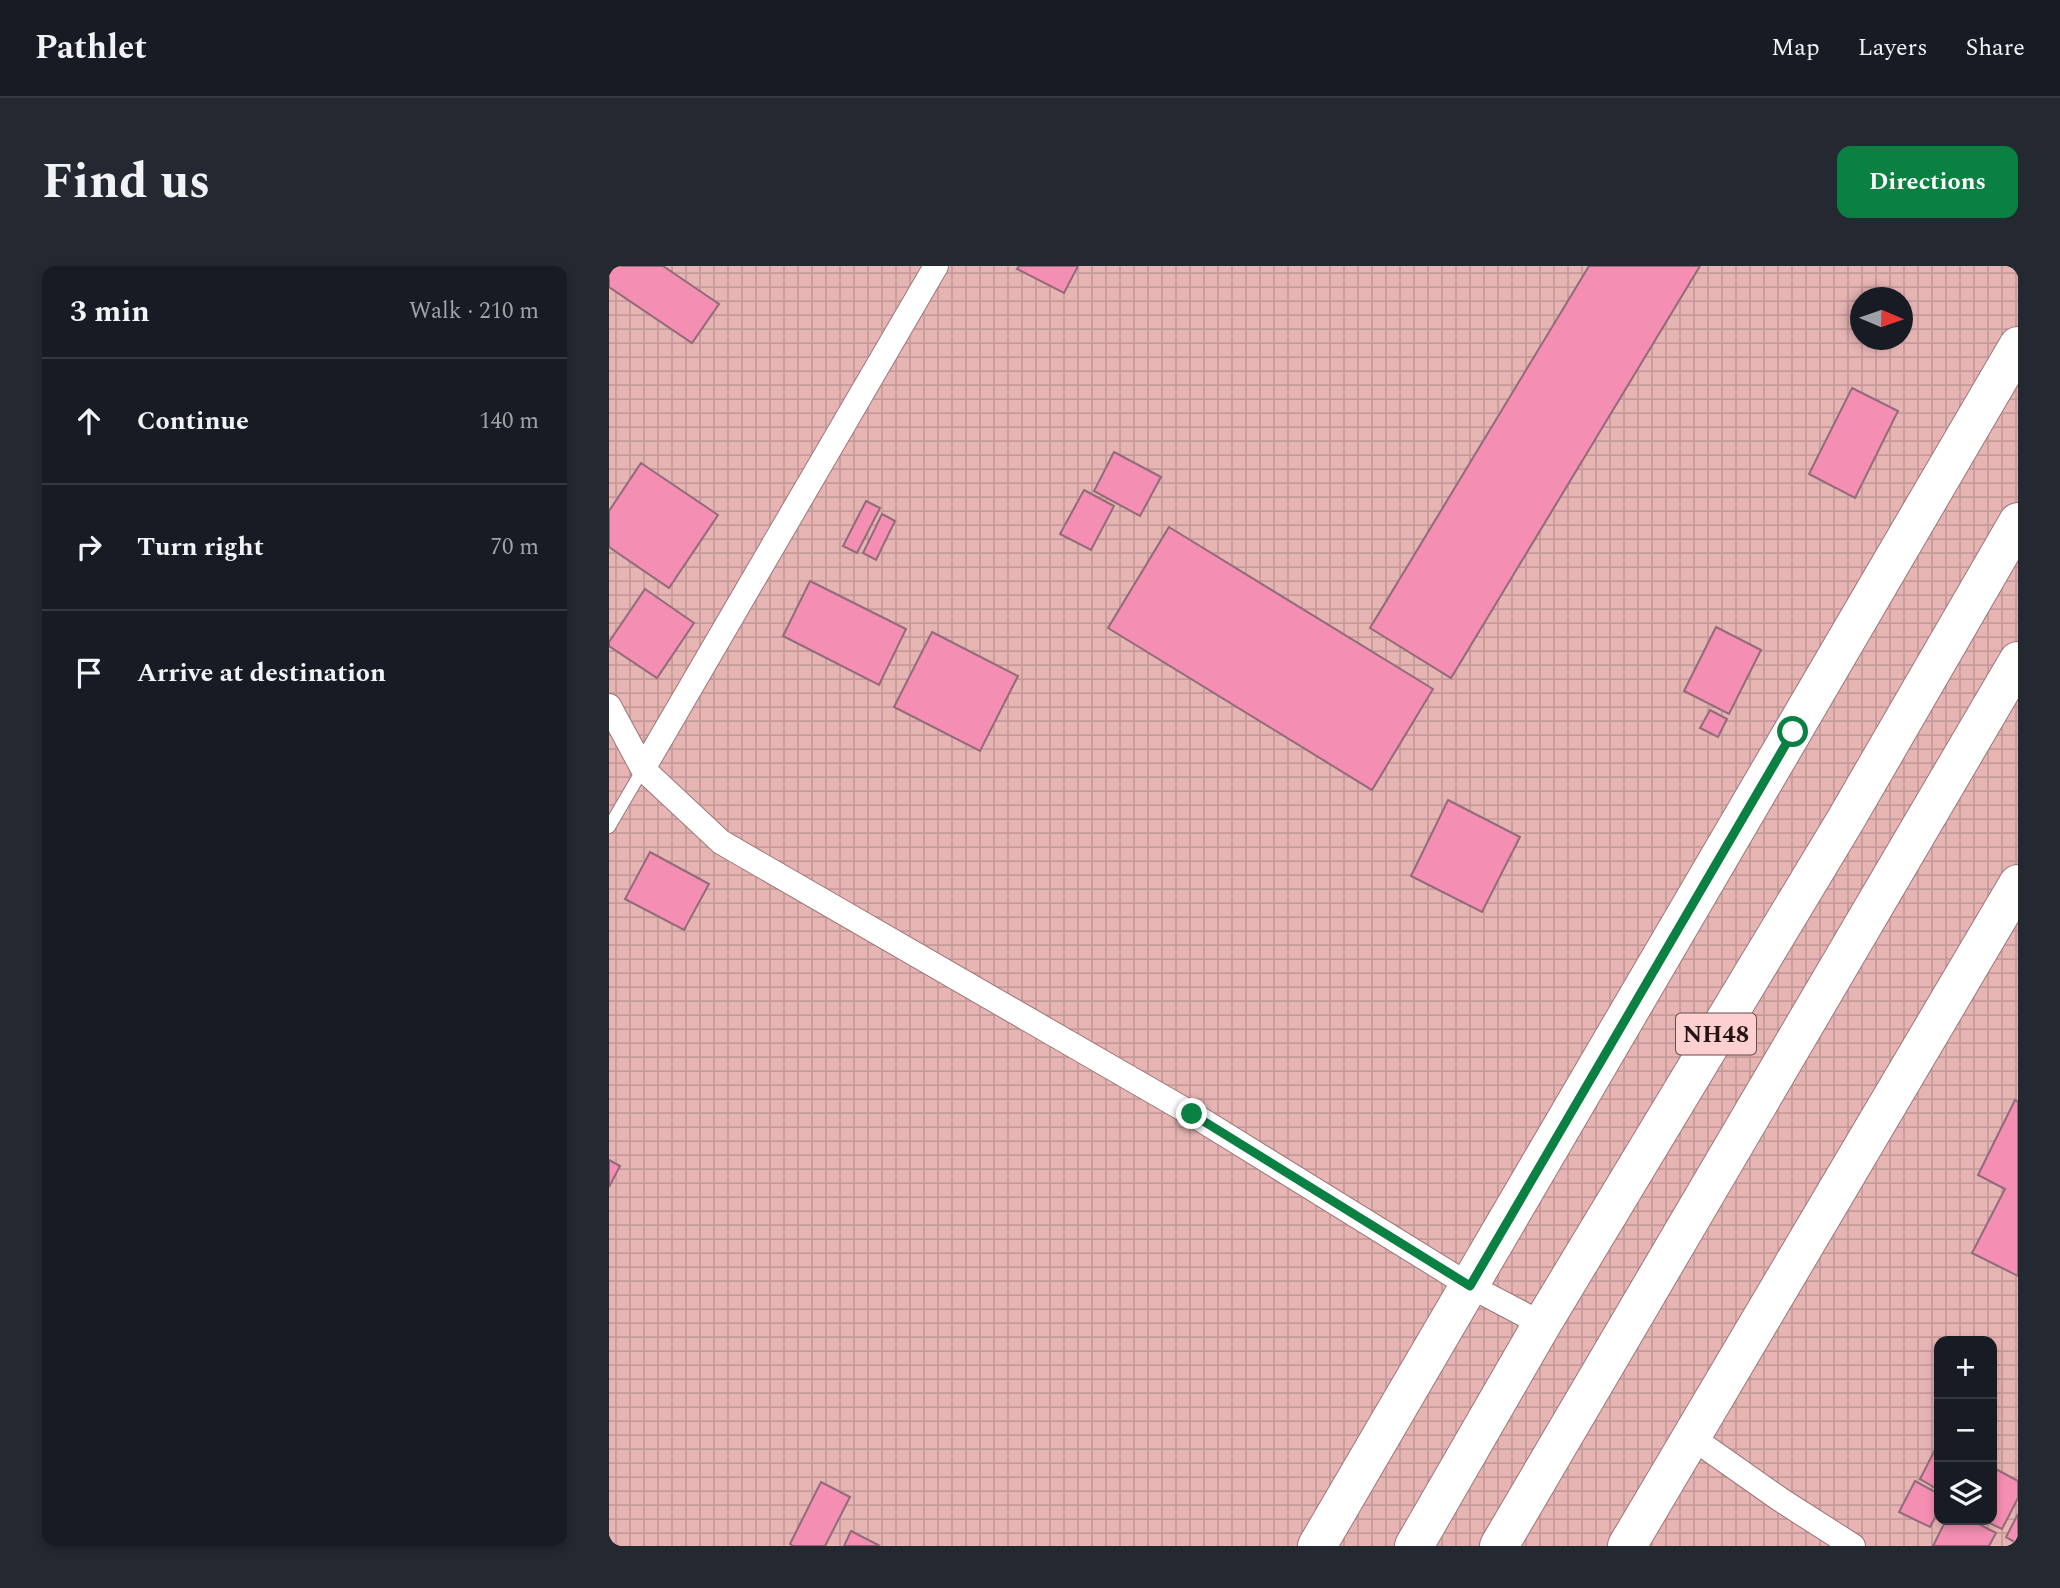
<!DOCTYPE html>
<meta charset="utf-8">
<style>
:root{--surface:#171b24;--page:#242831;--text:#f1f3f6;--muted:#9ea1a6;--line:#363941;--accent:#0b8043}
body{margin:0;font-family:Spectral,serif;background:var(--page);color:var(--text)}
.controls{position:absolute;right:21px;bottom:21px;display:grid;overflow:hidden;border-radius:14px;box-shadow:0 4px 10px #0003}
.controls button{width:63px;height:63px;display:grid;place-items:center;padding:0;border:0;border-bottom:2px solid var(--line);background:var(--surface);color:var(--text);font:35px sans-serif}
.compass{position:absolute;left:1241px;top:21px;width:63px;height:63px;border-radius:50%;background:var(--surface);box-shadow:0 4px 10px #0003;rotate:92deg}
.stop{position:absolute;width:21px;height:21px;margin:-16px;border:5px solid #0b8043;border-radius:50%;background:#fff}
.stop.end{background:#0b8043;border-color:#fff;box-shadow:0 2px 7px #0008}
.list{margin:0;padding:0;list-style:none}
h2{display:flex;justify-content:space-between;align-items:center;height:91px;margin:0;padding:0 28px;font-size:30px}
h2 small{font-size:23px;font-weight:400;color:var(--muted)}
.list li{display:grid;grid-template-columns:46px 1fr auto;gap:21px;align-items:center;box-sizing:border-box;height:126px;padding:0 28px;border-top:2px solid var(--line)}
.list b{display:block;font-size:26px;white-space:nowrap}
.list em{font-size:23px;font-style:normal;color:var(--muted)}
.icon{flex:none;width:38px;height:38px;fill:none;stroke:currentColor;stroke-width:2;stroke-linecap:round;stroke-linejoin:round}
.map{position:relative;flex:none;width:1409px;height:1280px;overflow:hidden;border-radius:14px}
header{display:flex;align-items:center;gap:42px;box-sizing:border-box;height:98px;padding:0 35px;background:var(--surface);border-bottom:2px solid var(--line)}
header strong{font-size:33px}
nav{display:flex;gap:38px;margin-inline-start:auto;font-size:24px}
.intro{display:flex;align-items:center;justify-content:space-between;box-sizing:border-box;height:168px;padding:0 42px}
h1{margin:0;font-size:49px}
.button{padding:18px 32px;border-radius:14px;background:var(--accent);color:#fff;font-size:24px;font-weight:700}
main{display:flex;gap:42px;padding:0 42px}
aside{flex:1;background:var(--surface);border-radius:14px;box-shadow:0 4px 10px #0003}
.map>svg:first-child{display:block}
.industrial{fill:url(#industrial-grid);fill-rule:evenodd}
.building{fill:#f48eb2;stroke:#916c78;stroke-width:2}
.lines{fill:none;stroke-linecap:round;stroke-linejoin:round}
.service-casing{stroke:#9e7676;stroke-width:14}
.minor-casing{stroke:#9e7676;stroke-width:26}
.primary-casing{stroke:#9e7676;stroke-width:40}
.trunk-casing{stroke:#9e7676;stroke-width:40}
.service{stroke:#fff;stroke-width:12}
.minor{stroke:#fff;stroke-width:24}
.primary{stroke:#fff;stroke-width:38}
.trunk{stroke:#fff;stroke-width:38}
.route{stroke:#0b8043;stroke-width:9}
.labels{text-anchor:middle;stroke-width:7;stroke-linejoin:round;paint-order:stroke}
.shield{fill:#fdd0d0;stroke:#654c4d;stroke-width:2}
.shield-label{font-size:24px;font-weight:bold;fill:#241415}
</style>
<header>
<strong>Pathlet</strong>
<nav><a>Map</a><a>Layers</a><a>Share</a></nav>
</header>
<div class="intro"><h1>Find us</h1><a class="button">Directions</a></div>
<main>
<aside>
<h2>3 min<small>Walk · 210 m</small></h2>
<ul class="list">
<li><svg class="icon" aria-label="ahead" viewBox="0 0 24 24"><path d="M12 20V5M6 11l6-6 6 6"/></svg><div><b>Continue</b></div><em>140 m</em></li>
<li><svg class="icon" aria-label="right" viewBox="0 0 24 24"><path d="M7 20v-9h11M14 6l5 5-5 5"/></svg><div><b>Turn right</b></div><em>70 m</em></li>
<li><svg class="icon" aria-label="arrive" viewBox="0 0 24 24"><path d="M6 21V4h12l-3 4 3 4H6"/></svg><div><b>Arrive at destination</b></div></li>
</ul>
</aside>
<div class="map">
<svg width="1409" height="1280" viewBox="0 0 1409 1280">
<defs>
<pattern id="industrial-grid" width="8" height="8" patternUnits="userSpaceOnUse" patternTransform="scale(1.75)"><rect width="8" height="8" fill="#e7b4b4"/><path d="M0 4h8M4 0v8" fill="none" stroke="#c69a9a"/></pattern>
</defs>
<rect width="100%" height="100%" fill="#efc3c3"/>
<path class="industrial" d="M0,0H1409V1280H0ZM1252,32H1294V74H1252ZM1330,1075H1383V1254H1330Z"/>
<path class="building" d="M0,0H54L110,38L83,77L0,21Z
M410,0H469L455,27L408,3Z
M980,0H1091L842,412L761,362Z
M1243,122L1289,145L1246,232L1200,208Z
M505,186L552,211L531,250L485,225Z
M32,197L109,249L60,322L0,281V245Z
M475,224L505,240L482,284L451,268Z
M257,235L271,242L248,287L234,280Z
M273,248L286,255L267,294L254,287Z
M560,261L824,423L763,524L499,362Z
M201,315L297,363L270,419L174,370Z
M36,323L85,357L48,412L0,380V376Z
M1107,361L1152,384L1120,448L1075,425Z
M323,366L409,410L371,485L285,441Z
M1101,444L1118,453L1109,471L1091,462Z
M839,534L911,571L873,646L802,610Z
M41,586L100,618L75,664L16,633Z
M1406,834L1409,836V1010L1363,987L1396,923L1369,909Z
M0,894L11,900L0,921Z
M1330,1176V1224L1311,1213Z
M1383,1201L1409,1215V1232L1393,1263L1374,1254H1383Z
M1306,1215L1330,1228V1244L1321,1261L1290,1246Z
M212,1216L241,1231L216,1280H184L181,1278Z
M1409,1248V1278L1397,1271Z
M1337,1254H1362L1387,1267L1380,1280H1324Z
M242,1265L271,1280H235Z"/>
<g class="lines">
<g class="service-casing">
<path id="service" d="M0,561L34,503"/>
</g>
<g class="minor-casing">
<path id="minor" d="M0,440L34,503L112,576L583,848L861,1020L933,1058
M34,503L327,0
M1081,1170L1172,1234L1244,1280"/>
</g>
<g class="primary-casing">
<path id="primary" d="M708,1280L1409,80
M1018,1280L1409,618"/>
</g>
<g class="trunk-casing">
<path id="trunk" d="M805,1280L933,1058L1236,555L1409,256
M890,1280L1409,395"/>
</g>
<use href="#service" class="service"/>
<use href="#minor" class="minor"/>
<use href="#primary" class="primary"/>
<use href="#trunk" class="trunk"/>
</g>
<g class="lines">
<path class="route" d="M583,848L861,1020L1184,466"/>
</g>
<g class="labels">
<rect class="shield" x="1067" y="747.5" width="80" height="41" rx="5"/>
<g class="shield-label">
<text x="1107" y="776">NH48</text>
</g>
</g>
</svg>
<div class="controls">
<button>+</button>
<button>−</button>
<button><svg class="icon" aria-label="layers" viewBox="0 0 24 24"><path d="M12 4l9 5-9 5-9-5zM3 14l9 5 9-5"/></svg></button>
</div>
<svg class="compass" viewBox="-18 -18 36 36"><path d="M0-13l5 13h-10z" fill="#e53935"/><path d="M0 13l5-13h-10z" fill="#9ea1a6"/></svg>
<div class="stop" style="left:1184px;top:466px"></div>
<div class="stop end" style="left:583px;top:848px"></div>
</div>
</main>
